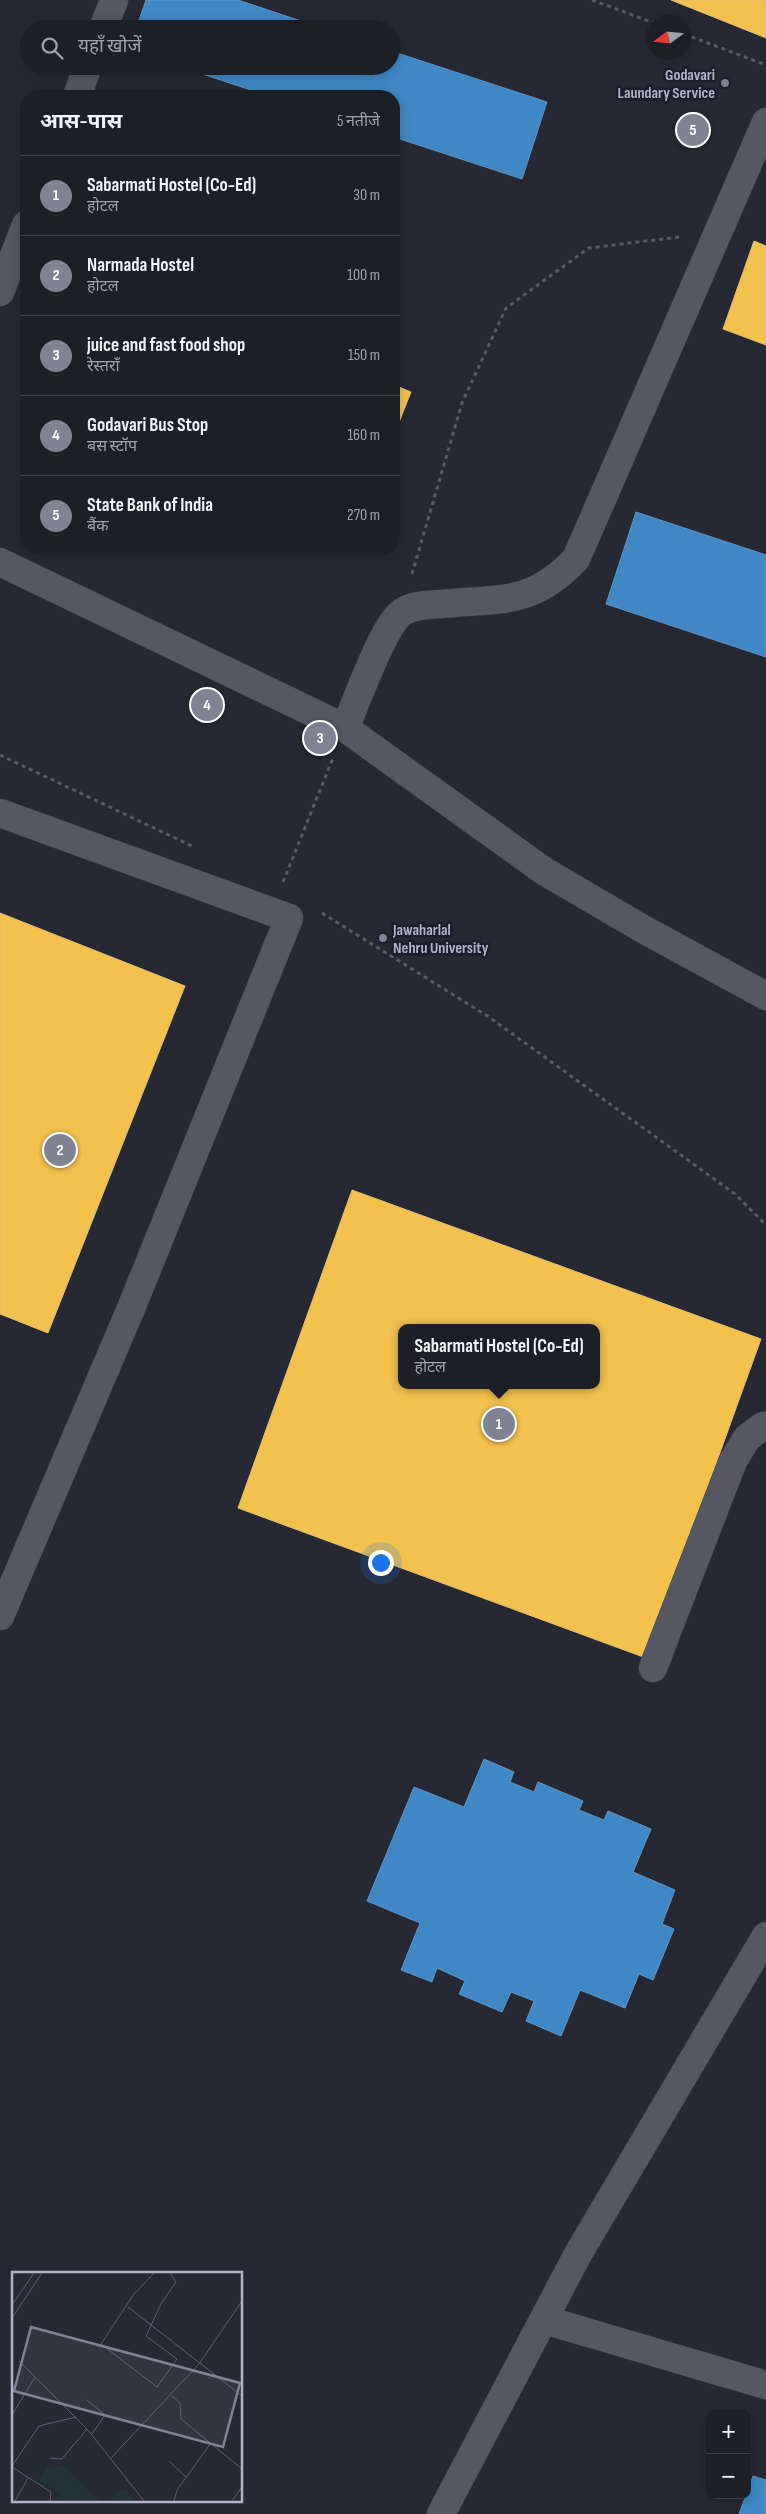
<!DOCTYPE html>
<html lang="hi">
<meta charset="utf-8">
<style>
:root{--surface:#1c1f26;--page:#292c32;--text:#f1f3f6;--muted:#a0a2a7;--line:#3a3d43;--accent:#7f8392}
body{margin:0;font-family:"Sofia Sans Condensed","Noto Sans Devanagari",sans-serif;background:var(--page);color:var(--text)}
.controls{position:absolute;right:15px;bottom:15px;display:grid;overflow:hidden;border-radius:10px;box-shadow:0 2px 12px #0003}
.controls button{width:45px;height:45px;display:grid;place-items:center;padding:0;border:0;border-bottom:1px solid var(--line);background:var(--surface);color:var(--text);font:25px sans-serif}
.compass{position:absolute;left:646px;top:15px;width:45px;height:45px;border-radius:50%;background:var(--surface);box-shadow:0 2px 12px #0003;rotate:255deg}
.you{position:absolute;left:380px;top:1562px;width:18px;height:18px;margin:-12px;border:4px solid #fff;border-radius:50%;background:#1a73e8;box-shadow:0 0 0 8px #1a73e833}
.badge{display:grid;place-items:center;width:32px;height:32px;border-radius:50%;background:var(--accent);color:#fff;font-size:16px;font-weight:700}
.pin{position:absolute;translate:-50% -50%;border:2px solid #fff;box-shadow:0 1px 5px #0006}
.popup{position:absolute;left:398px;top:1324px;width:202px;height:65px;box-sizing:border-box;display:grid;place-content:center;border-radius:10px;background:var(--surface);filter:drop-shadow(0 1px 4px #0005);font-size:16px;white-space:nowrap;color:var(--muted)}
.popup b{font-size:19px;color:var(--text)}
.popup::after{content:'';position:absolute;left:50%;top:100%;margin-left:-10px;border:10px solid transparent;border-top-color:var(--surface)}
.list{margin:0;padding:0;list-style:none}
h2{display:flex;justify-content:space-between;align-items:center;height:65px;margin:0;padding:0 20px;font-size:21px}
h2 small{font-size:16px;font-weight:400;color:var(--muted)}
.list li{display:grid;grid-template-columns:32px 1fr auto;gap:15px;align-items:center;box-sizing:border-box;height:80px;padding:0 20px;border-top:1px solid var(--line)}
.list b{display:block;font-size:19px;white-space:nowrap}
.list p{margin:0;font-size:16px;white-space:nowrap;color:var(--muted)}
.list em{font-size:16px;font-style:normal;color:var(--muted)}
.icon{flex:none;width:28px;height:28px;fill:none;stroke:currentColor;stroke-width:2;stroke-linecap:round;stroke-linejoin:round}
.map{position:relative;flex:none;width:766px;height:2514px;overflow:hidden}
.search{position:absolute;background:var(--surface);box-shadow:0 2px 12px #0003;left:20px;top:20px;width:380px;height:55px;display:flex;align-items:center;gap:12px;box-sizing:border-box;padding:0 18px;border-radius:28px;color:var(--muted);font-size:19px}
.panel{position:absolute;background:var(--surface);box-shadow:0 2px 12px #0003;left:20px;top:90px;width:380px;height:465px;border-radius:20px}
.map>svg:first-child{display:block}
.homes{fill:#f2c14e;stroke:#debd72;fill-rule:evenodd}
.schools{fill:#3f88c5;stroke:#6195c5}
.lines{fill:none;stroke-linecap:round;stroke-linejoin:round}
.minor-casing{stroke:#42444c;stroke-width:29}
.path{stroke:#595c64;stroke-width:3;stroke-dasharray:4 4;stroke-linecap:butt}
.minor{stroke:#565861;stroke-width:28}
.poi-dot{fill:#7f8392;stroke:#1a1e2d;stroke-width:2}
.labels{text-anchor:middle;stroke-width:5;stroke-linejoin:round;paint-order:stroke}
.poi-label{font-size:16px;font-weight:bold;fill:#afb3c5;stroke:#1a1e2d;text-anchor:end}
.inset-road{fill:none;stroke:#5d606d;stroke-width:1}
.view{fill:#7f8392;fill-opacity:0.15;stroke:#7f8392;stroke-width:2.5}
.inset-edge{fill:none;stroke:#afb3c5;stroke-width:2.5}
</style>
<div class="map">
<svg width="766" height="2514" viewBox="0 0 766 2514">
<rect width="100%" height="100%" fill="#262933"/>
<path class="homes" d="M671,0H766V38Z
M754,241L766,246V345L723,329Z
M394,385L411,392L394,435Z
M0,913L185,986L48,1333L0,1314Z
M352,1190L761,1339L646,1658L238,1508ZM402,1328H596V1385H402Z"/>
<path class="schools" d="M146,0H238L325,29H136Z
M391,51L547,102L522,179L394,137V96H269L178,66H391Z
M636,512L766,555V657L606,604Z
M484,1759L514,1772L510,1782L534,1792L538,1782L583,1801L579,1810L604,1820L608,1811L651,1829L633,1872L675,1890L662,1924L674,1929L653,1980L639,1974L625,2008L580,1990L561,2036L526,2021L534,2001L511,1992L502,2012L459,1994L465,1981L437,1968L432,1982L401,1970L420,1923L367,1901L414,1787L464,1807Z
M753,2476L766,2480V2514H739Z"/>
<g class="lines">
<g class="minor-casing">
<path id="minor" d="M103,29L114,0
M77,96L88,66
M0,292L26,225
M0,562L345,728L544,871L643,929L766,996
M345,728C356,703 382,629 400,614C410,605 427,605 440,604C501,598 531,606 576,559L766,122
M0,813L289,918L132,1306L0,1616
M653,1668L733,1461L747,1438L763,1426H766
M545,2320L766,2385
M441,2514L578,2254L766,1936"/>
</g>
<path class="path" d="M592,0L654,23
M684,34L766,65
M412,574L462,403L506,308L589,248L679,237
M0,755L192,846
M283,882L333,758
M322,913L489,1017L735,1194L766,1225"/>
<use href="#minor" class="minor"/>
</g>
<g class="poi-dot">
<circle cx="725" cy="83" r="5"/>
<circle cx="383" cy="938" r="5"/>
</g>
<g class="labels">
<g class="poi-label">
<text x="715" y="80">Godavari<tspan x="715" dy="18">Laundary Service</tspan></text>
<text x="393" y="935" text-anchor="start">Jawaharlal<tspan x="393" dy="18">Nehru University</tspan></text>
</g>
</g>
<g transform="translate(12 2272)">
<rect width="230" height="230" fill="#262933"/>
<path d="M37,192L53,195L88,229H43L47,222L27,207ZM113,217L126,229H95Z" fill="#233138"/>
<path class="inset-road" d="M142,1L122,22L89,72L145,115L165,87L134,64L149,32L164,10L158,1M0,33L22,1M116,35L230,124M0,46L30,1M7,89L75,157L132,229M160,124L168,131L169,147L230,197M75,128L93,143L80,162M0,143L23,105M38,186L50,187L75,157M99,186L187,92L230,29M157,189L174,205M0,194L27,154L64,145M0,195L39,220L38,229M3,229L16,206M162,229L165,218L199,171M220,229L230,215"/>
<path class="view" d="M19,55L228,111L211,175L2,119Z"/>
<rect width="230" height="230" class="inset-edge"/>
</g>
</svg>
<div class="controls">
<button>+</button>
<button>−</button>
</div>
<svg class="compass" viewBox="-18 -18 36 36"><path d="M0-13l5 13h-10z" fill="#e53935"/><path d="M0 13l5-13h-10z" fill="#a0a2a7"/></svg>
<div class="you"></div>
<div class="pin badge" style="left:499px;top:1424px">1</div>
<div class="popup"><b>Sabarmati Hostel (Co-Ed)</b>होटल</div>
<div class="pin badge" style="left:60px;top:1150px">2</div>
<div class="pin badge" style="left:320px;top:738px">3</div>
<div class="pin badge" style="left:207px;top:705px">4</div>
<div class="pin badge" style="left:693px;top:130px">5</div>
<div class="search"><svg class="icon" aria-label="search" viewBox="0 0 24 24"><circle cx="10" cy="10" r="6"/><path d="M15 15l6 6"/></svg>यहाँ खोजें</div>
<section class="panel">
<h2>आस-पास<small>5 नतीजे</small></h2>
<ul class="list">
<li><span class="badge">1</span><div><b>Sabarmati Hostel (Co-Ed)</b><p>होटल</p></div><em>30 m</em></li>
<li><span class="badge">2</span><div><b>Narmada Hostel</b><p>होटल</p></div><em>100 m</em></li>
<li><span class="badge">3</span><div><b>juice and fast food shop</b><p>रेस्तराँ</p></div><em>150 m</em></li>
<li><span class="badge">4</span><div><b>Godavari Bus Stop</b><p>बस स्टॉप</p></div><em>160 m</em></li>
<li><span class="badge">5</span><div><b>State Bank of India</b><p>बैंक</p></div><em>270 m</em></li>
</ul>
</section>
</div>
